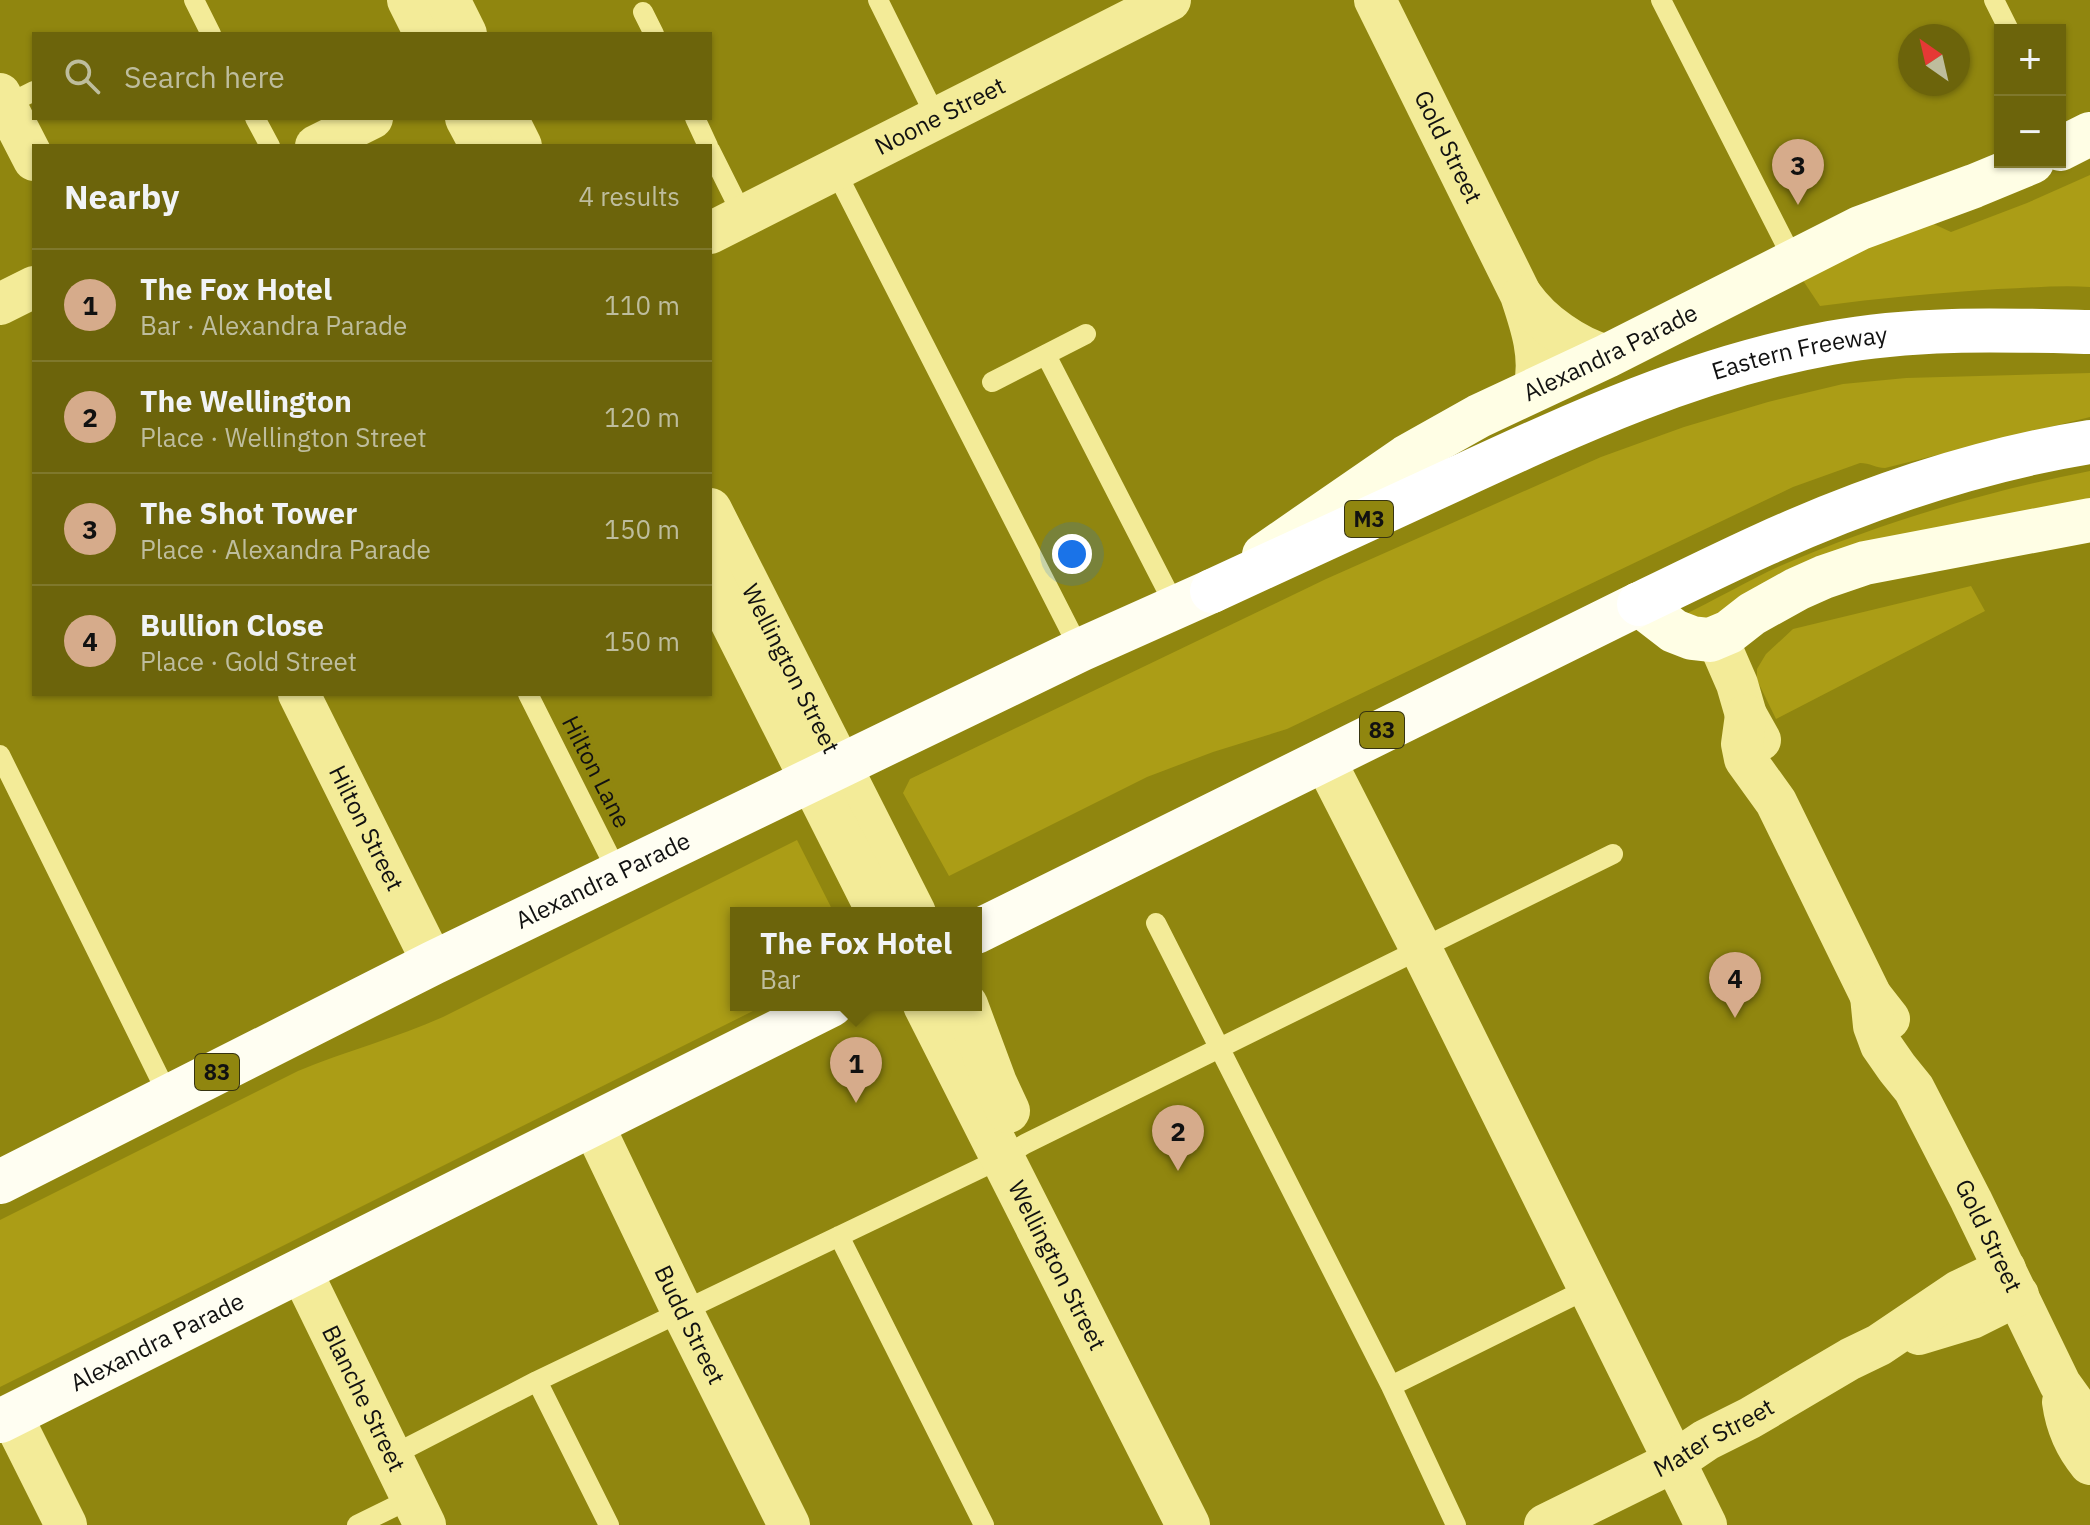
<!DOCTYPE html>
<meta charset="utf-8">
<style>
:root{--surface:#6c640b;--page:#716a14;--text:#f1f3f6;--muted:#bebd9d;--line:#7f782c;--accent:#d6ab8b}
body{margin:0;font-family:"IBM Plex Sans",sans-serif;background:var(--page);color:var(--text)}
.controls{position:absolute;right:24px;top:24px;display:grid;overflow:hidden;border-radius:0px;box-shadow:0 2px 6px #0004}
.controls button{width:72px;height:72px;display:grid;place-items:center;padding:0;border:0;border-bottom:2px solid var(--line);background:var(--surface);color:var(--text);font:40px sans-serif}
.compass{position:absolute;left:1898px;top:24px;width:72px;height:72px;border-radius:50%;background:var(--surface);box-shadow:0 2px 6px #0004;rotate:326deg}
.you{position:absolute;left:1072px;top:554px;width:28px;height:28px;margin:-20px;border:6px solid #fff;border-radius:50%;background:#1a73e8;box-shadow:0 0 0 12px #1a73e833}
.badge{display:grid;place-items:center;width:52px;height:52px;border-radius:50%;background:var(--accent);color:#111;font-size:26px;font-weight:700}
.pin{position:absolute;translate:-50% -66px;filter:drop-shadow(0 2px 4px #0008)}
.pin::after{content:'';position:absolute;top:42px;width:28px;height:24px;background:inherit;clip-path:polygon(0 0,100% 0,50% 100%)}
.popup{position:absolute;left:730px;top:907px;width:252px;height:104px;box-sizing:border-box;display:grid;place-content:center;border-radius:0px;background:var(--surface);filter:drop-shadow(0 2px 6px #0005);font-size:26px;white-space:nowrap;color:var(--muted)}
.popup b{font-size:30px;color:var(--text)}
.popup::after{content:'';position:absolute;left:50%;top:100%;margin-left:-16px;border:16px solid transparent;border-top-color:var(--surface)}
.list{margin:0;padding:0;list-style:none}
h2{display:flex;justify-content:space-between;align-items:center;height:104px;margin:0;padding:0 32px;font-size:34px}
h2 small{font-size:26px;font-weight:400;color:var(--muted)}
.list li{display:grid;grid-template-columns:52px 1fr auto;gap:24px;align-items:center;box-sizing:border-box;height:112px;padding:0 32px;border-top:2px solid var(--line)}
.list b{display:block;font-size:30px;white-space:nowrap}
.list p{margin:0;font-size:26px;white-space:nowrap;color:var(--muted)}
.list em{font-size:26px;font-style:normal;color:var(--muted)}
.icon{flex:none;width:44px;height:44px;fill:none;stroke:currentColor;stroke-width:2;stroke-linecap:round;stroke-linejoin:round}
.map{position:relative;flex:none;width:2090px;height:1525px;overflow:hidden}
.search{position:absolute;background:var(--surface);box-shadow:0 2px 6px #0004;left:32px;top:32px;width:680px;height:88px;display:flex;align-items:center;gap:20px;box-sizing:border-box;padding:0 28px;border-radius:0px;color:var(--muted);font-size:30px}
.panel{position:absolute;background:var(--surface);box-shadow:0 2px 6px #0004;left:32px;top:144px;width:680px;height:552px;border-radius:0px}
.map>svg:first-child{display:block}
.green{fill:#ab9d16}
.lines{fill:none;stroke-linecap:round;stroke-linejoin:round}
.service{stroke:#f3eb98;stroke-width:20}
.minor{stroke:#f3eb98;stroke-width:42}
.tertiary{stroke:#f3eb98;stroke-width:44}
.primary{stroke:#fffee5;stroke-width:44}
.trunk{stroke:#fffef2;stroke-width:44}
.motorway{stroke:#fff;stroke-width:44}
.labels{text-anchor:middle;stroke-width:6;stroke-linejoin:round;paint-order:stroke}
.shield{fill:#90860f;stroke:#373410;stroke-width:2}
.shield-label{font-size:22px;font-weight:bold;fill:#111}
.street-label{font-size:24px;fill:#111;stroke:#90860f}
</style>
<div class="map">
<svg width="2090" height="1525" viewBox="0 0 2090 1525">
<rect width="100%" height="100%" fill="#90860f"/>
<path class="green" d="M2090,175V287C2059,285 2029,288 1998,289C1938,293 1879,298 1820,306L1800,276L1925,220L1951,232L2027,203Z
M2090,373V417L1885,468C1876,468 1870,463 1860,463L1793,487L1287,729L1213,752L1147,777L949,876L903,793L910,779L1326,579L1601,457L1684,427L1768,402L1843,384L1906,378Z
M2090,471V507L1719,621L1682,616C1715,600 1747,581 1780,566C1879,523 1984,492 2090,471Z
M1971,586L1985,611L1776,719L1757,680V669L1766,654L1793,629Z
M797,840L834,913H736V1005H765L0,1387V1220L298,1071C346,1051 396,1038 443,1017Z"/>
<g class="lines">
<path class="service" d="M194,0L211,34
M878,0L937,119
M1661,0L1794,261
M1994,0L2009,30
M643,12L654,34
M0,108L34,91
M255,118L270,146
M695,118L708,146
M710,150L743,216
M835,170L1080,650
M1046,355L1175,606
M992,382L1086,334
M528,694L618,873
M0,755L169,1097
M1156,923L1391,1386L1456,1525
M839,1236L984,1525
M537,1381L609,1525
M1391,1386L1589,1288
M391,1456L537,1381L1002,1158L1025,1144L1613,854
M357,1525L412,1498"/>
<g class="minor">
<path id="s1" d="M1375,0L1521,295C1531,325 1542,357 1534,389"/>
<path d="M0,94L34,160"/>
<path d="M316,146L372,118"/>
<path id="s2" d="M710,233L1170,0"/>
<path d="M1522,296C1541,323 1575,347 1607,356"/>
<path d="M0,304L34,287"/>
<path d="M1717,638L1737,684L1746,715L1760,740"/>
<path id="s3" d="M299,694L433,963"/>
<path d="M1746,715L1742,744L1745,759L1776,802L1871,996L1889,1019"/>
<path d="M1324,759L1421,949L1706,1525"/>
<path id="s4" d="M1871,996L1874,1026L1881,1045L1897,1068L1914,1089L1971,1200L2060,1384L2090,1426"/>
<path id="s5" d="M593,1125L682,1311L789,1525"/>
<path id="s6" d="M301,1271L425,1525"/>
<path d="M1919,1334L1972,1318L2018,1295"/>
<path d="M2063,1402C2066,1424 2075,1446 2090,1464"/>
<path d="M11,1415L66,1525"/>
<path id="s7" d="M1545,1525L1675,1461L1706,1440L1750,1418L1850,1359L1879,1345L1959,1291L2005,1269"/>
</g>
<g class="tertiary">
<path d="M409,0L426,34"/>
<path d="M448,0L465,34"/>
<path d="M467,118L482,146"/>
<path d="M506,118L520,146"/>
<path id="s8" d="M710,510L914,913"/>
<path d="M710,578L879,913"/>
<path id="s9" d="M925,1005L1188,1525"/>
<path d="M966,1005L995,1083L1008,1111"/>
</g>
<g class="primary">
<path d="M2060,149L2090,134"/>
<path id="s10" d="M1264,555L1406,457L1479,416L1607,356L1860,228L1974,186L2032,162"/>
<path d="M1639,604L1674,631L1692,638L1710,640L1729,632L1752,614L1797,589L1824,577L1865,563L2090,520"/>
</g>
<g class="trunk">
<path d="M976,932L1639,604"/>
<path id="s11" d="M0,1182L433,963L1080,650L1212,591"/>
<path id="s12" d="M0,1421L831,1005"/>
</g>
<g class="motorway">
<path id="s13" d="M1212,591C1293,554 1374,517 1455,479C1576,423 1697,367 1830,343C1915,327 2003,330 2090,332"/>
<path d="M1639,604C1681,584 1723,563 1765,544C1869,497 1978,460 2090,442"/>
</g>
</g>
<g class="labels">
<g class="shield">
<rect x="1345" y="501" width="48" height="36" rx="6"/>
<rect x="1360" y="712" width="44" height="36" rx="6"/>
<rect x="195" y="1054" width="44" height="36" rx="6"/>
</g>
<g class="shield-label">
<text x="1369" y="527">M3</text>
<text x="1382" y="738">83</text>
<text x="217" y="1080">83</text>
</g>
<g class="street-label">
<text dy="8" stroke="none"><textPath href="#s2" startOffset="258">Noone Street</textPath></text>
<text dy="8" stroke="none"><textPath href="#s1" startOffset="164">Gold Street</textPath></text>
<text dy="8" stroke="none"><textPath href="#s10" startOffset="402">Alexandra Parade</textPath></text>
<text dy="8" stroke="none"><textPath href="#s13" startOffset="636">Eastern Freeway</textPath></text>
<text dy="8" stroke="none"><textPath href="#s8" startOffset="178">Wellington Street</textPath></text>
<text transform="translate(596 772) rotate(63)" y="8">Hilton Lane</text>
<text dy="8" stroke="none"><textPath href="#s3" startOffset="150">Hilton Street</textPath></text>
<text dy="8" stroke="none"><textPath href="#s11" startOffset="674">Alexandra Parade</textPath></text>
<text dy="8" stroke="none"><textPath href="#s4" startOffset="270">Gold Street</textPath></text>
<text dy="8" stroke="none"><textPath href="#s9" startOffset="292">Wellington Street</textPath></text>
<text dy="8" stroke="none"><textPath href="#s5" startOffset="222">Budd Street</textPath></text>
<text dy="8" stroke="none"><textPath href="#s12" startOffset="176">Alexandra Parade</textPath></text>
<text dy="8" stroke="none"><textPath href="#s6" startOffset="142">Blanche Street</textPath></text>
<text dy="8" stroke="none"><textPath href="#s7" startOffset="190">Mater Street</textPath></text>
</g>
</g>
</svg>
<div class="controls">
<button>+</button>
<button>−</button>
</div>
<svg class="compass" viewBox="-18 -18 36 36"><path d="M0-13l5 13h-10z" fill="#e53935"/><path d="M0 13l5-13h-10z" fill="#bebd9d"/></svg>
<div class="you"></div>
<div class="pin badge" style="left:856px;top:1103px">1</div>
<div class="popup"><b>The Fox Hotel</b>Bar</div>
<div class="pin badge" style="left:1178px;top:1171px">2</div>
<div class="pin badge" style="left:1798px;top:205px">3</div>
<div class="pin badge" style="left:1735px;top:1018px">4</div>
<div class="search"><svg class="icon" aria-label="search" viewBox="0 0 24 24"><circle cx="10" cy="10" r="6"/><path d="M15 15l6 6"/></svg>Search here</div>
<section class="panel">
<h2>Nearby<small>4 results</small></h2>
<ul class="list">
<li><span class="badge">1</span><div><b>The Fox Hotel</b><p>Bar · Alexandra Parade</p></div><em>110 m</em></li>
<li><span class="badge">2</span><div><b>The Wellington</b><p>Place · Wellington Street</p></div><em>120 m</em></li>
<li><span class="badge">3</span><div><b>The Shot Tower</b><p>Place · Alexandra Parade</p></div><em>150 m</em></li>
<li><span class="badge">4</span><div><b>Bullion Close</b><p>Place · Gold Street</p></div><em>150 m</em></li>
</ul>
</section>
</div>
